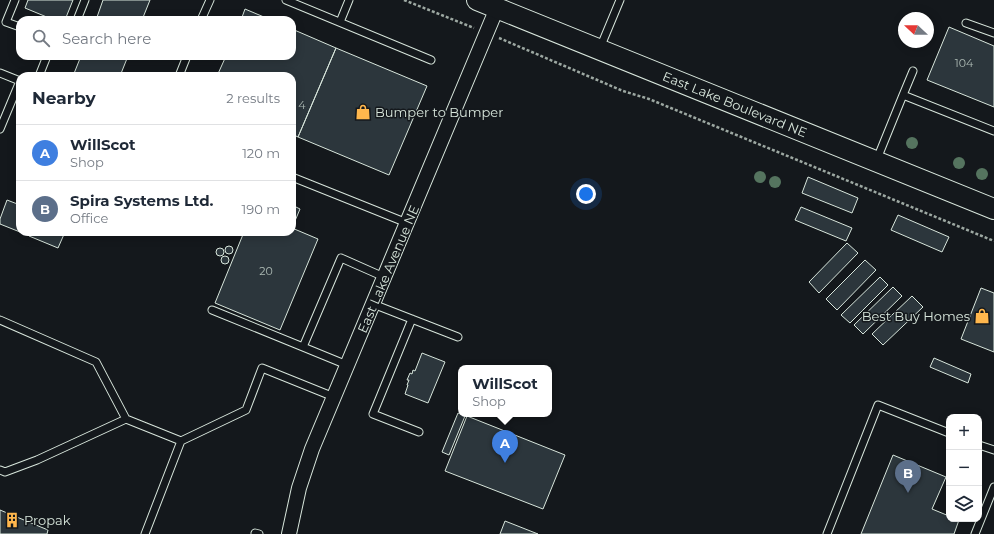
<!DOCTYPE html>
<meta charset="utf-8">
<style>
:root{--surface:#fff;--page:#f6f6f7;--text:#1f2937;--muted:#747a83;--line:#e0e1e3;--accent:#2563eb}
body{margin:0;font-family:Montserrat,sans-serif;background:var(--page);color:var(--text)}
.controls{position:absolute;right:12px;bottom:12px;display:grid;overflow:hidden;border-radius:8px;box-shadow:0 2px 10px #0003}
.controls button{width:36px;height:36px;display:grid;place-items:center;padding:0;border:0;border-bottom:1px solid var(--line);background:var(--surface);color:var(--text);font:20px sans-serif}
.compass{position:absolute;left:898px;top:12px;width:36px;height:36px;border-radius:50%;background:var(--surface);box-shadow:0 2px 10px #0003;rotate:292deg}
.you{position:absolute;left:586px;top:194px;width:14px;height:14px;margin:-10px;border:3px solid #fff;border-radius:50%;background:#1a73e8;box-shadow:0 0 0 6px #1a73e833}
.badge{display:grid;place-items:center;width:26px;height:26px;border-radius:50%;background:var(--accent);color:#fff;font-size:13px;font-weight:700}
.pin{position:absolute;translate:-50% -33px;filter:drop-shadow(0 1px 2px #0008)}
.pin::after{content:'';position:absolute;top:21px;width:14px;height:12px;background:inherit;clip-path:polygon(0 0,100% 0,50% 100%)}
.popup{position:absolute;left:458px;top:365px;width:94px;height:52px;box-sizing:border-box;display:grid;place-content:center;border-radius:8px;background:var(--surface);filter:drop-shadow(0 1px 3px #0005);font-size:13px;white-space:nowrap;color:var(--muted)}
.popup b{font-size:15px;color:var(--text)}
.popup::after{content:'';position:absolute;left:50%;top:100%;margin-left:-8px;border:8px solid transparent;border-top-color:var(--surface)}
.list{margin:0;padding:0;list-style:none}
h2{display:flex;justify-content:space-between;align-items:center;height:52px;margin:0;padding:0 16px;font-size:17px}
h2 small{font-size:13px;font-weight:400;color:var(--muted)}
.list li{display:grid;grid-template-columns:26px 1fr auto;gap:12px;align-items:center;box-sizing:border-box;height:56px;padding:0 16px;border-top:1px solid var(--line)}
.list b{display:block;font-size:15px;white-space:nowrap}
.list p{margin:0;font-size:13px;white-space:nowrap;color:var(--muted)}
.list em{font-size:13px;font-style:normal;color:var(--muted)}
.icon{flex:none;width:22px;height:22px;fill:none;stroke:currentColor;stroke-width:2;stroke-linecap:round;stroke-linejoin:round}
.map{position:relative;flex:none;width:994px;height:534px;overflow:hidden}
.search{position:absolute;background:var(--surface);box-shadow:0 2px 10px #0003;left:16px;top:16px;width:280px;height:44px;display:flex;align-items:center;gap:10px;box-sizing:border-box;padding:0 14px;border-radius:12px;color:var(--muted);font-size:15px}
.panel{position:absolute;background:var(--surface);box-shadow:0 2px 10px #0003;left:16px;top:72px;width:280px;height:164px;border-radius:12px}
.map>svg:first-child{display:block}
.building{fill:#2c363c;stroke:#d8e6dc}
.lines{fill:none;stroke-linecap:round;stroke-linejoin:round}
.lane-casing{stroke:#d8e6dc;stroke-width:9}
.street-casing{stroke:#d8e6dc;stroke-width:16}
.secondary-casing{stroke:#d8e6dc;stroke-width:22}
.path{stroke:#9da8a2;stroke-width:2.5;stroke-dasharray:3 2;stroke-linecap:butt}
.lane{stroke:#14181c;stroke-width:7}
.street{stroke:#14181c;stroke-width:14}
.secondary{stroke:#14181c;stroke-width:20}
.tree{fill:#55745f}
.labels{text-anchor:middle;stroke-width:3;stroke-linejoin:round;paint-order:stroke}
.number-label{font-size:11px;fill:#adbab4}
.street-label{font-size:13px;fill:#d8e6dc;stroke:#14181c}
.poi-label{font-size:13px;fill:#d8e6dc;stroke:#14181c;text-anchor:start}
</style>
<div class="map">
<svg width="994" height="534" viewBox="0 0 994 534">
<rect width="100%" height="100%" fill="#14181c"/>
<path class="building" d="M28,0H73L65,20H54L25,8Z
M103,0H150L142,20H96Z
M245,9L271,20H241Z
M949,27L994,46V107L927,80Z
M292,29L336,48L298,137L292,134V76H217L226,56H292Z
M336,48L427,86L389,175L298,137Z
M81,56H128L120,76H73Z
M808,177L858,198L852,213L802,193Z
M7,200L20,205V232L0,224V219Z
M292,205L300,209L292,228Z
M801,207L852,228L846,241L795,220Z
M898,215L949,237L942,252L891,230Z
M292,228L318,239L280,330L215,303L244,232H292Z
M30,232H65L58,248L29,236Z
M847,243L858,253L819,293L809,282Z
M225 250a4 4 0 1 1 8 0a4 4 0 1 1-8 0Z
M216 252a4 4 0 1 1 8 0a4 4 0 1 1-8 0Z
M221 260a4 4 0 1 1 8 0a4 4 0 1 1-8 0Z
M865,260L876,270L837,310L826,299Z
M880,277L888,285L850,323L841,315Z
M893,287L902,296L863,334L854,325Z
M981,288L994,293V352L961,339Z
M912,296L923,307L883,345L872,334Z
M422,353L445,362L428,403L405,394L408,385H407L409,380H407L410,373L412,374L413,370L415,371Z
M934,358L971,374L968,383L930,367Z
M458,413L465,416L449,455L442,452Z
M467,416L565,455L543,509L445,471Z
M893,455L946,477L932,509L949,516V519L959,520L954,534H861Z
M0,510L48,530L47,534H0Z
M505,521L538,534H500Z"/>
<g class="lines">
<g class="lane-casing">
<path id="lane" d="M15,0L6,22L20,27
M286,0L431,60
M77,20L85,0
M201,20L210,0
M340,22L349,0
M966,23L994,33
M600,48L620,0
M0,73L20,81L0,129
M39,76L47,56
M179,76L187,56
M903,95L913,71
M877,159L903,95L994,131
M292,177L407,223
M373,304L458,337
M212,310L303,347
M412,319L373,414L419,432
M0,320L96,362L126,419L37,460L5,472L0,470
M347,365L303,347L341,258L384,277
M126,419L181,441L246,410L262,368L334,397
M979,445L994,450
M255,533L259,534
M145,534L181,441
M827,534L878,405L949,433
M975,534L994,487"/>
</g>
<g class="street-casing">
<path id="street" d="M289,534L299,488L312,449L497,8"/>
</g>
<g class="secondary-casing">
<path id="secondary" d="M477,0L994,209"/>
</g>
<path class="path" d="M404,0L474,28
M499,38L623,91L649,99L994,241"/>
<use href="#lane" class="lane"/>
<use href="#street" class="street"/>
<use href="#secondary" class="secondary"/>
</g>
<g class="tree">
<circle cx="912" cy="143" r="6"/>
<circle cx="959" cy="163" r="6"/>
<circle cx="982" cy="174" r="6"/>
<circle cx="760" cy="177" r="6"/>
<circle cx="775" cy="182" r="6"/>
</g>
<defs>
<g id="shop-bare" transform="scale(1.2)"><path d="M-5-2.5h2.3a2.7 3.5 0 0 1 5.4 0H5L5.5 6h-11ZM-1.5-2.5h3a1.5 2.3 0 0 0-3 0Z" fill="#ffb74d" stroke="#14181c" stroke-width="2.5" paint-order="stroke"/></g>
<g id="building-bare" transform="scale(1.2)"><path d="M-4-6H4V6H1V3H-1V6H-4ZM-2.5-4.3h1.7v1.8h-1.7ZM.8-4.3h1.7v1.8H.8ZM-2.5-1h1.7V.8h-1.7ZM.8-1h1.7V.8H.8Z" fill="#ffb74d" stroke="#14181c" stroke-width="2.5" paint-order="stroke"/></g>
</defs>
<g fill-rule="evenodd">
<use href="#shop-bare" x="363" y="112"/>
<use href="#shop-bare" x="982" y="316"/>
<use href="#building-bare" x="12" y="520"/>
</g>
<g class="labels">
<g class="number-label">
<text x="964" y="67">104</text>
<text x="302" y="109">4</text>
<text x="266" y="275">20</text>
</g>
<g class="street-label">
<text transform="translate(735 104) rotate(22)" y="5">East Lake Boulevard NE</text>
<text transform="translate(388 269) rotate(-67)" y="5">East Lake Avenue NE</text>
</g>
<g class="poi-label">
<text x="375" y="117">Bumper to Bumper</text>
<text x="970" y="321" text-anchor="end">Best Buy Homes</text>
<text x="24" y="525">Propak</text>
</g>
</g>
</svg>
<div class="controls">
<button>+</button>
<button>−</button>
<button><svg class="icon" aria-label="layers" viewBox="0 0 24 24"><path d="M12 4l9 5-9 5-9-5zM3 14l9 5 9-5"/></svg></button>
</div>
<svg class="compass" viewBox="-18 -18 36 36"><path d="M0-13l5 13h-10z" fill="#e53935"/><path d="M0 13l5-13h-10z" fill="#747a83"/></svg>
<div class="you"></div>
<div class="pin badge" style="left:505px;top:463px;background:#3f7fe0">A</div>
<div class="popup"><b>WillScot</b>Shop</div>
<div class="pin badge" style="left:908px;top:493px;background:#5c6f8a">B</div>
<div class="search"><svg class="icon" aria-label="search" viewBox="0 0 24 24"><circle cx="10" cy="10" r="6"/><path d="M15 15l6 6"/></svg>Search here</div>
<section class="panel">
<h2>Nearby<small>2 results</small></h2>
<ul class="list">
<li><span class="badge" style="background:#3f7fe0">A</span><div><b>WillScot</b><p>Shop</p></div><em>120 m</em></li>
<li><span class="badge" style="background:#5c6f8a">B</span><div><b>Spira Systems Ltd.</b><p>Office</p></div><em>190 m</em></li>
</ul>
</section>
</div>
